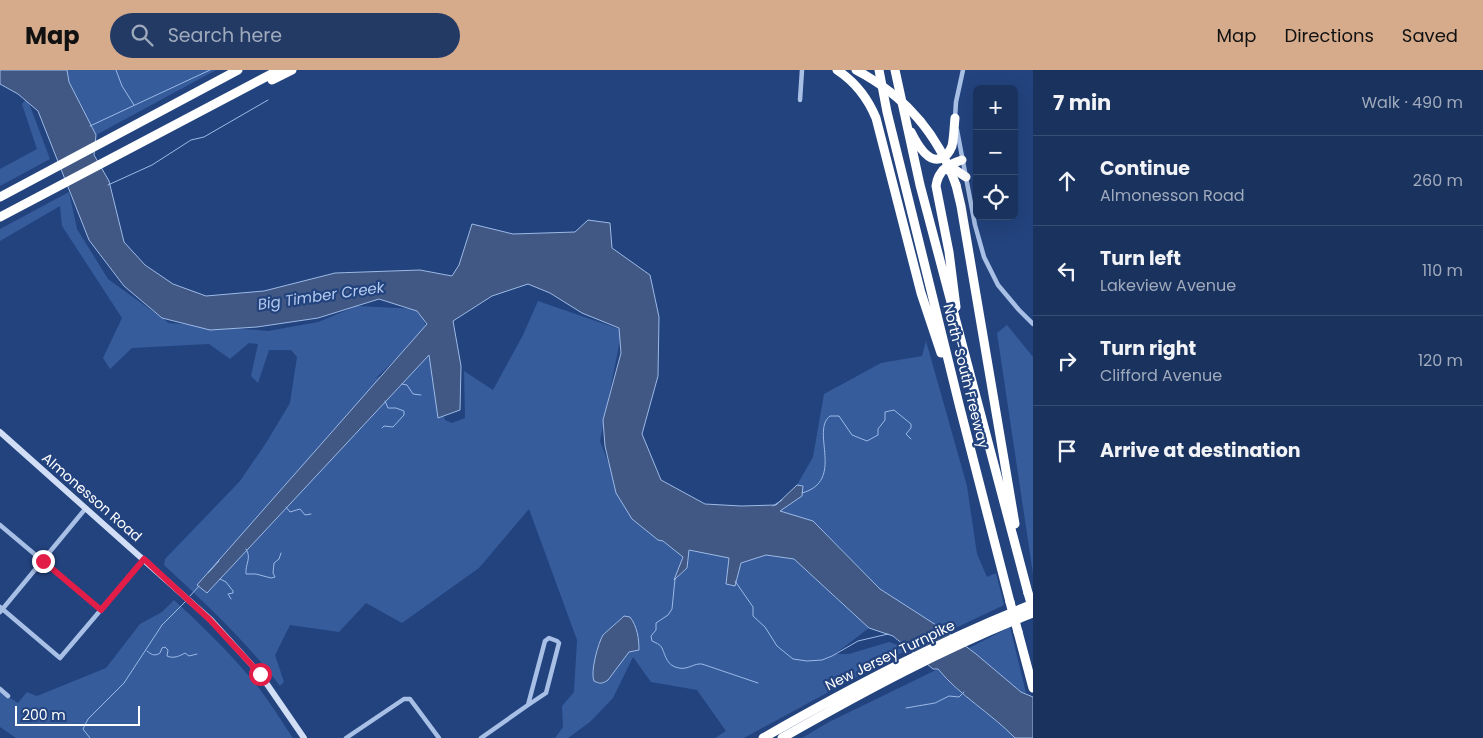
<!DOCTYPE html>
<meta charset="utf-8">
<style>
:root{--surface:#1a325e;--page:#233a64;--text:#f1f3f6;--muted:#9faabc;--line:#384d73;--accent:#d6ab8b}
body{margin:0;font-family:Poppins,sans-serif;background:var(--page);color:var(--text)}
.controls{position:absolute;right:15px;top:15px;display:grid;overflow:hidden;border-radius:8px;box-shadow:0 5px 20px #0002}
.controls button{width:45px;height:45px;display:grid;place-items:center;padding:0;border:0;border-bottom:1px solid var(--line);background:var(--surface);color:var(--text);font:25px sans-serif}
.scale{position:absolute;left:15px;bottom:12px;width:125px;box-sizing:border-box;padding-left:5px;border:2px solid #fff;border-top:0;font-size:14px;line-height:18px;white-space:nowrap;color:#fff;-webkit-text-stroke:4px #23437e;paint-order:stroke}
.stop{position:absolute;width:15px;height:15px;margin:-11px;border:4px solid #e11d48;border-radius:50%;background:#fff}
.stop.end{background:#e11d48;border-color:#fff;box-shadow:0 1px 5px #0008}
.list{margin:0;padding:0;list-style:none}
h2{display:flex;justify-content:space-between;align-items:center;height:65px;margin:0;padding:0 20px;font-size:21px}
h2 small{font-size:16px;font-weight:400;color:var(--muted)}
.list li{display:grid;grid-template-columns:32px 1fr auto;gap:15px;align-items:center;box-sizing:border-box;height:90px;padding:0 20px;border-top:1px solid var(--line)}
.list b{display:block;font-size:19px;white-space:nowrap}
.list p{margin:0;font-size:16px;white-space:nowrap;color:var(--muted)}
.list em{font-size:16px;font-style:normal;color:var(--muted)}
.icon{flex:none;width:28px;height:28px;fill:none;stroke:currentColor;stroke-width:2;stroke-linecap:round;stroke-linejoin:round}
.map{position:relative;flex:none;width:1033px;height:668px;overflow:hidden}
header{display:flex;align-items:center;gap:30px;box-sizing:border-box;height:70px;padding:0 25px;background:var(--accent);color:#111}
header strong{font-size:24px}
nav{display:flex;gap:28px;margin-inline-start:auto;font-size:18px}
.search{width:350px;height:45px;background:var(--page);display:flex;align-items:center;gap:12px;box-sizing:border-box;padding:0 18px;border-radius:28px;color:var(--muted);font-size:19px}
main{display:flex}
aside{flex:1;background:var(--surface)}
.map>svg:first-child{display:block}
.green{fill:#365c9c}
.water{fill:#405883;stroke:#9cb9e7}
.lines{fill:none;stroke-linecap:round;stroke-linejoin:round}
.stream{stroke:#9cb9e7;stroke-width:1}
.street{stroke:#a8bfe6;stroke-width:4.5}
.secondary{stroke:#d1def5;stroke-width:6}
.highway{stroke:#fff;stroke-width:9}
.highway-bridge{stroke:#fff;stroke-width:9}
.route{stroke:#e11d48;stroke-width:6}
.labels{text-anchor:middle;stroke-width:4.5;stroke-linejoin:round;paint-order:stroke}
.street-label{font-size:14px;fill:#fff;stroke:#23437e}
.water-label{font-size:15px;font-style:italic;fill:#b3c9ee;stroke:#23437e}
</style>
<header>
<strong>Map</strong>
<div class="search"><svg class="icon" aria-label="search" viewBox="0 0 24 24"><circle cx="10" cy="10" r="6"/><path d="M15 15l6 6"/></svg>Search here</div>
<nav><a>Map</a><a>Directions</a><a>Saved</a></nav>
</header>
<main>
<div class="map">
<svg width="1033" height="668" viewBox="0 0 1033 668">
<rect width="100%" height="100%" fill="#23437e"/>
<path class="green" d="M67,0H216L96,65L69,12Z
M27,28L50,89L0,116V99L37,79L22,34Z
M69,122L77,159L108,209L169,253L268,261L318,252L357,236L419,239L427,259L375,309L427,281L445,350L452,353L465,348L464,301L493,320L523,265L538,231L622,260L600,371L624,433L683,487L675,509L687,498L689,480L730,488L726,514L734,516L740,493L766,485L794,489L869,558L835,584H849L889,572L910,579L889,589L744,668H715L726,661L697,620L651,612L633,587L613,628L590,652L568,668H555L563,657L562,636L574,622L577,570L529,439L479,498L402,553L366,533L339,562L290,555L275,585L284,612L280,616C246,571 205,533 164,495L165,489L240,411L266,373L290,333L297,287L291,280H269L258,313L251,306L258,274L249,273L230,289L209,274L132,278L110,299L103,288L122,248L62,156L60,136L0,171V159Z
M1007,255L1033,287V504L997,263Z
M926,271L967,416L977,484L987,507L996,503L1004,535L947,562L880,519L813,451L779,441L802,426L803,416L797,415L813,387L824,324L881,293L922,286Z
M174,530C200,554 225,578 248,605C265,624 278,646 293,668H16L0,657V621L18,633L27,622L37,626L106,598L140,554L162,542Z
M1010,557L1026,623L1021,622L969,578Z
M938,599C959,626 991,643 1015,668H802L829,652Z"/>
<path class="water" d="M0,0H67L69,12L96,65L94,85L109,111L124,172L145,195L173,214L206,226L264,221L335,203L420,200L452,206L459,195L472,154L513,164L575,162L588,150L610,153L612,178L650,205L659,247L658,306L642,364L661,410L705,434L741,436L776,435L797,415L803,416L802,426L780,441L813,451L880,519L947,562L976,584L1021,622L1033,627V668H1015C991,643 960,626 938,599H933L893,566L869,558L794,489L766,485L741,493L735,516L726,514L729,488L689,480L687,498L674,510L683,487L663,471L658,470L632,449L616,423L605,376L603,350L621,283L619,258L582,243L550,223L528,214L492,226L453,251L461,296L460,340L438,348L429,285L207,523L197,515L427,254L417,241L379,229L318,248L257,257L210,260L162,248L124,216L89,170L38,41L18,24L0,14Z
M624,546L630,547C637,556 639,568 639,580L629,582L608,610C602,614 600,614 594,611C590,603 598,573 603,565C606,562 620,550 624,546Z"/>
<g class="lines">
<path class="stream" d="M116,0L122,16L134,35
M90,56L210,0
M108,115L152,95L191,70L204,67L268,30
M402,314L407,315L413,324L421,325
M382,358L384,356L393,357L404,345V341L396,338H388L385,331
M802,423C846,411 810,361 830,346H839L852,365L867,371L878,365V359L885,350V342L894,340L911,354V358L906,364L911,369
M773,436L782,430
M286,437L290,442L300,439L305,445L311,444
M246,479C252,488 245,494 246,504H256L271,508L275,507L273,503L274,493L279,489L281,483
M208,503L219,491
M220,509L226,512L233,521V523L228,524L231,529
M675,509L672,539L668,545L656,553V560L651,566L652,571C656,573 660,574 662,578C666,587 667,596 679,598C688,600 694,593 702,594L758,613
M735,511L753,537V546L765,557L777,576L793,589L807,591L822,590L832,586L858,571L888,564
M190,526L199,516
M147,581C151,584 154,587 160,583L162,578L165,577L168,580L167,586C173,589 180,586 185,583L189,586L197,584
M906,638L935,633L949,626L959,627L964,622
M90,668L83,659L88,649L124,613L162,555L186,531"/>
<path class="street" d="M800,30L802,0
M955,48L956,32L963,0
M957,60L975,155L984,187L998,215L1019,240L1033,254
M0,455L101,540
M0,537L60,588L144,489
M0,542L86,438
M549,568L557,571L559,573L546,623L528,635L545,571Z
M0,619L8,626
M346,668L404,629H410L439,668
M481,668L528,635"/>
<path class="secondary" d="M0,362L211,550L260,604L304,668"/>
<path class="highway" d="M837,0C854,11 868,29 876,48L921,223L941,283
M879,0L887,42L960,338L1010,532
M895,0L920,115L1028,523
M272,10L292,0
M911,62C916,72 928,95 942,88C947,86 950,81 952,76C954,67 954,57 955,48
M943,100L954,99L966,107
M956,115L961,136L1015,454
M0,127L238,0
M0,147L279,0
M956,237L949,182L936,116C938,100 949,94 962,90
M1018,562L1033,618
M763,668C851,618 939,571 1033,534
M782,668C863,622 946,577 1033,543"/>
<path class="highway-bridge" d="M856,0C904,25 938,64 956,115
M1028,523L1033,540
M1010,532L1018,562"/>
</g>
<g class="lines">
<path class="route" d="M43,491L101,540L144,489L210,550L260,604"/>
</g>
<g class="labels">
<g class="street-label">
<text transform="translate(966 306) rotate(76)" y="5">North-South Freeway</text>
<text transform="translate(92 427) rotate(41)" y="5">Almonesson Road</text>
<text transform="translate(890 585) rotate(-26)" y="5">New Jersey Turnpike</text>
</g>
<g class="water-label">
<text transform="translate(321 226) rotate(-8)" y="5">Big Timber Creek</text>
</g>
</g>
</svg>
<div class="controls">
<button>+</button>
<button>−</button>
<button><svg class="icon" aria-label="locate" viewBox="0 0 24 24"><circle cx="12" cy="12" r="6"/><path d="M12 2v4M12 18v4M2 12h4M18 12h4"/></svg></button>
</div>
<div class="scale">200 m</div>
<div class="stop" style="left:260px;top:604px"></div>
<div class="stop end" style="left:43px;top:491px"></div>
</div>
<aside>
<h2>7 min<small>Walk · 490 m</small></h2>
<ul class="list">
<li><svg class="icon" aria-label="ahead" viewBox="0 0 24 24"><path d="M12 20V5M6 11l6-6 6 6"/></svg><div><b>Continue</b><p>Almonesson Road</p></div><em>260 m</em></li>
<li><svg class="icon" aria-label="left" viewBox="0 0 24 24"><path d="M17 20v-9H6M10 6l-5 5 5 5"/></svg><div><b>Turn left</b><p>Lakeview Avenue</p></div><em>110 m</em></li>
<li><svg class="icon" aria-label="right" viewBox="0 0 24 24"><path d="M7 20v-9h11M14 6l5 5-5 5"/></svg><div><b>Turn right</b><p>Clifford Avenue</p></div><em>120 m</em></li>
<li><svg class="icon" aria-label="arrive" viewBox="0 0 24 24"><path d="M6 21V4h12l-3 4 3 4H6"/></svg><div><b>Arrive at destination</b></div></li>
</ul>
</aside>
</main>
